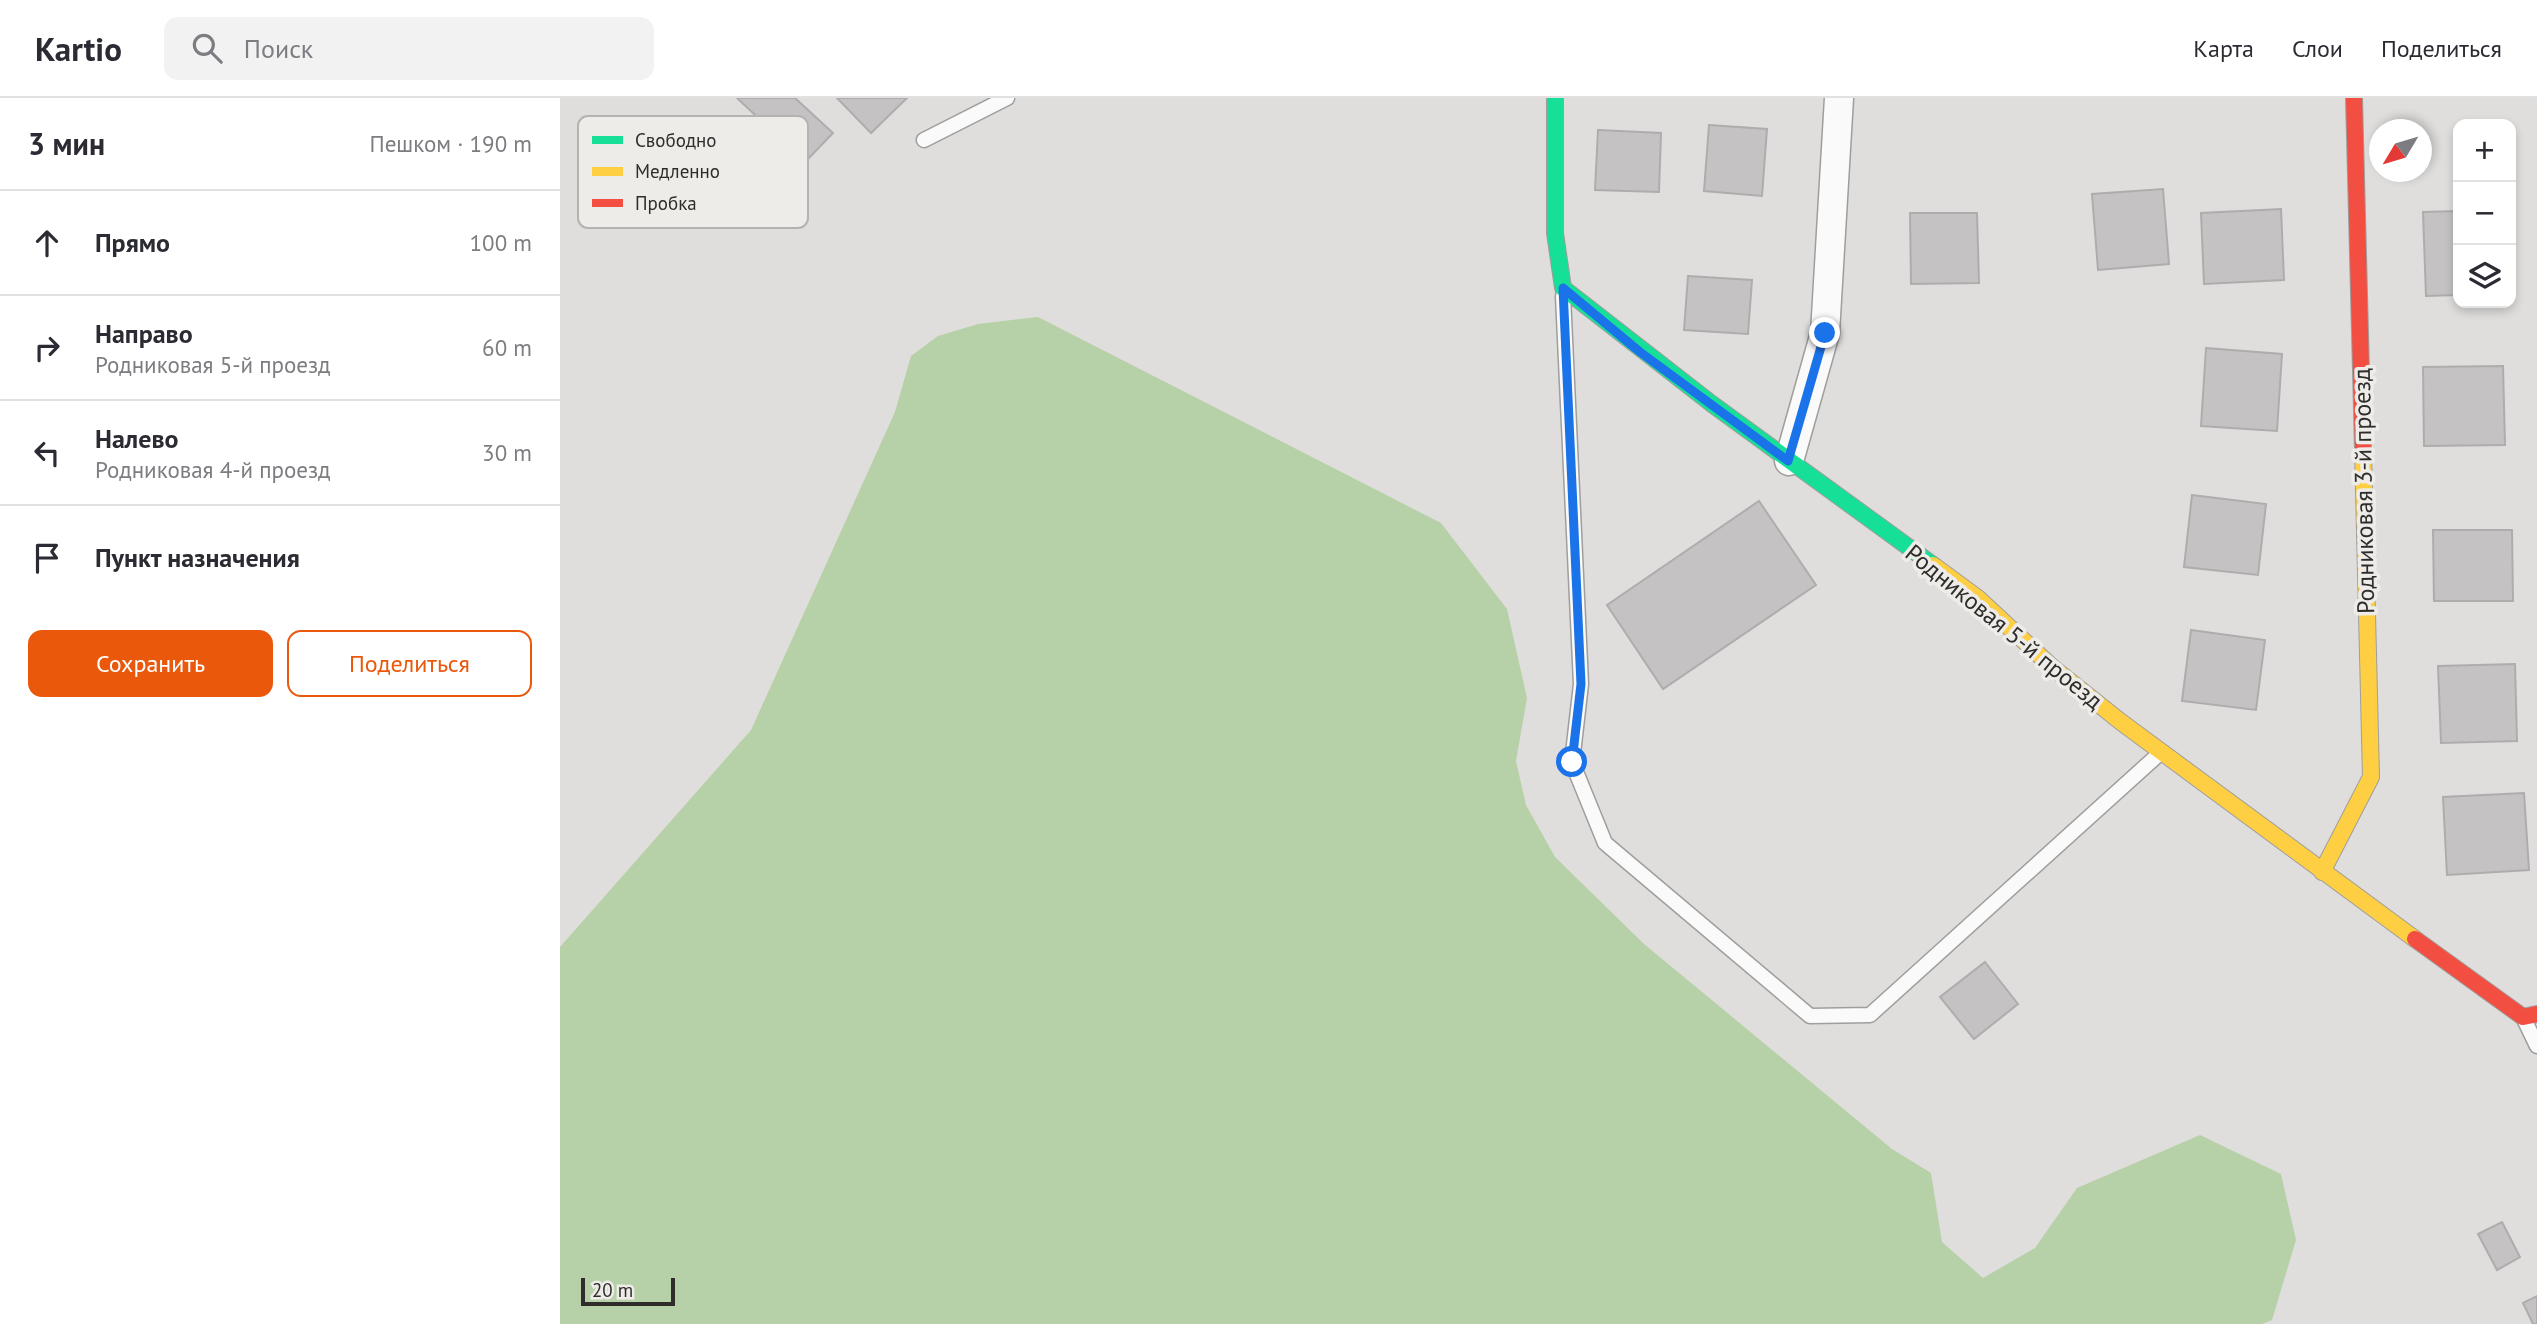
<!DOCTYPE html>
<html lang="ru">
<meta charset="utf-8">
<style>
:root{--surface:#fff;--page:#f2f2f3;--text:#2b2b33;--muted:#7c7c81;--line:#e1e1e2;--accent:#ea580c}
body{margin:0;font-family:"PT Sans",sans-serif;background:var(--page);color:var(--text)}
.controls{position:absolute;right:21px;top:21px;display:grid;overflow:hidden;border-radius:14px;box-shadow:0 4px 10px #0003}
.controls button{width:63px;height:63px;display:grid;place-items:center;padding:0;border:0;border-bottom:2px solid var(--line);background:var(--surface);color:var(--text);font:35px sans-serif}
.compass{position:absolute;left:1809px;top:21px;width:63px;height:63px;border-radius:50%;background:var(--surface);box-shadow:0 4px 10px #0003;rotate:232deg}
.scale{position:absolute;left:21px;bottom:18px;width:94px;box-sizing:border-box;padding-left:7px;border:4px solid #2e2d2b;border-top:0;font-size:19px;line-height:24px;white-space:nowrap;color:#2e2d2b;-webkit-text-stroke:5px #eeece8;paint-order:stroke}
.stop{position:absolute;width:21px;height:21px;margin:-16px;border:5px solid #1a73e8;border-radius:50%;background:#fff}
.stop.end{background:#1a73e8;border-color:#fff;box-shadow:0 2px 7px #0008}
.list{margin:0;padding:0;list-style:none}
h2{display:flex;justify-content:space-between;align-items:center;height:91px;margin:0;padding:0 28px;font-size:30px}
h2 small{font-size:23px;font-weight:400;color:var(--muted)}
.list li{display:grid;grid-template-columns:46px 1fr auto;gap:21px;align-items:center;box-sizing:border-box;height:105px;padding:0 28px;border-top:2px solid var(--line)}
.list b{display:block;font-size:26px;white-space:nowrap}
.list p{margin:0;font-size:23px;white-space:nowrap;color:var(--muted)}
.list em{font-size:23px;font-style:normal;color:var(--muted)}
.actions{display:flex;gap:14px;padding:21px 28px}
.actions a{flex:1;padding:16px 0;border:2px solid var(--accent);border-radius:14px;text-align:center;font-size:24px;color:var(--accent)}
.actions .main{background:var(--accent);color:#fff}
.icon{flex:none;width:38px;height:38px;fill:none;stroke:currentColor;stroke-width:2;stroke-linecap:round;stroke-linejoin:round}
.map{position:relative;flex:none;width:1977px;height:1226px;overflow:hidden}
header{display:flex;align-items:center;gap:42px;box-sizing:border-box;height:98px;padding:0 35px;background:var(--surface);border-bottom:2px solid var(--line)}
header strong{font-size:33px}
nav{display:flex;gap:38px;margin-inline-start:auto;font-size:24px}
.search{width:490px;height:63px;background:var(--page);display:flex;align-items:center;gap:18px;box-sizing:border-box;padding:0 24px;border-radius:14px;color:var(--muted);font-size:26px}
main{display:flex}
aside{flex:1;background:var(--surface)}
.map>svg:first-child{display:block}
.green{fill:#b6d0a7}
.building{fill:#c4c2c3;stroke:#aeacad;stroke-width:2}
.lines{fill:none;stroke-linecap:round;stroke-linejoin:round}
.lane-casing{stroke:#9f9e9c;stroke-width:17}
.street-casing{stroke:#9f9e9c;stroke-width:31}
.fast-casing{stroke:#9f9e9c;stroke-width:18}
.slow-casing{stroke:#9f9e9c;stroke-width:18}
.jam-casing{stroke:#9f9e9c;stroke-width:18}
.lane{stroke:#fafafa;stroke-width:14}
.street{stroke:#fafafa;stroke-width:28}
.fast{stroke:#16e098;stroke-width:16}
.slow{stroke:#ffcf43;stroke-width:16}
.jam{stroke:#f24e42;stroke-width:16}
.route{stroke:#1a73e8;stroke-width:9}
.labels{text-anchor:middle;stroke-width:7;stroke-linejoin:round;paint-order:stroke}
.street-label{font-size:24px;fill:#2e2d2b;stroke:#eeece8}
.key{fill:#eeece8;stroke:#b4b3af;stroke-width:2}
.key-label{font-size:19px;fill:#2e2d2b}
</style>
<header>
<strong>Kartio</strong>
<div class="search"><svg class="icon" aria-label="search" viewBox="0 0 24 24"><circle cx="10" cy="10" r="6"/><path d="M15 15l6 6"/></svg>Поиск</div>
<nav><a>Карта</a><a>Слои</a><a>Поделиться</a></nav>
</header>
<main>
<aside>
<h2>3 мин<small>Пешком · 190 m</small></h2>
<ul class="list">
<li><svg class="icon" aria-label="ahead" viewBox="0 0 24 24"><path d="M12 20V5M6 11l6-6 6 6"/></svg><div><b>Прямо</b></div><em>100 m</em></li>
<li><svg class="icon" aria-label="right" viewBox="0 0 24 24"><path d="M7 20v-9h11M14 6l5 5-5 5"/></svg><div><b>Направо</b><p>Родниковая 5-й проезд</p></div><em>60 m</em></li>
<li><svg class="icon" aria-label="left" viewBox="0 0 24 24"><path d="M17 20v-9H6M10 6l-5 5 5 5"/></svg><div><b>Налево</b><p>Родниковая 4-й проезд</p></div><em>30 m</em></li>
<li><svg class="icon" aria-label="arrive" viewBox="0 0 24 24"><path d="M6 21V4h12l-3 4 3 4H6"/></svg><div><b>Пункт назначения</b></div></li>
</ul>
<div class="actions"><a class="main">Сохранить</a><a>Поделиться</a></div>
</aside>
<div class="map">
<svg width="1977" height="1226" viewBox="0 0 1977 1226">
<rect width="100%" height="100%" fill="#e0dedc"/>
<path class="green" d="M478,219L881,425L947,511L967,600L956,663L966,707L995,759L1084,846L1332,1051L1371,1075L1382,1144L1423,1180L1475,1150L1517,1090L1640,1037L1721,1076L1736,1142L1712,1222L1702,1226H0V849L191,632L335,314L351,258L378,238L418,226Z"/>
<path class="building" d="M177,0H235L273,35L245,64Z
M277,0H347L311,35Z
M1149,27L1207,31L1202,98L1144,93Z
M1038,32L1101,35L1099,94L1035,92Z
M1603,91L1609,166L1538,172L1532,96Z
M1721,111L1724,182L1644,186L1641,115Z
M1898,113V197L1866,198L1863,114Z
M1350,115H1417L1419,185L1351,186Z
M1128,178L1192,182L1188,236L1124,232Z
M1646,250L1722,256L1717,333L1641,328Z
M1943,268L1945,347L1864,348L1863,269Z
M1632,397L1706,406L1698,477L1624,469Z
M1199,403L1256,487L1103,591L1047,507Z
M1873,432H1952L1953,503H1874Z
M1631,532L1705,542L1696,612L1622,603Z
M1955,566L1957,643L1881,645L1878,568Z
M1964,695L1969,772L1887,777L1883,699Z
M1425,864L1458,906L1414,941L1380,899Z
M1942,1124L1960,1159L1937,1172L1918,1136Z
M1977,1198V1226H1973L1963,1205Z"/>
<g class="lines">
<g class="lane-casing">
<path id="lane" d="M364,42L447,0
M1003,198L1021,586L1012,664L1045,745L1250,918L1310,917L1599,656
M1964,921L1977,948"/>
</g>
<g class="street-casing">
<path id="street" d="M1229,363L1265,235L1279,0"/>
</g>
<g class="fast-casing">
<path id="fast" d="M995,0V135L1003,190L1152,306L1373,467"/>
</g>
<g class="slow-casing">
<path id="slow" d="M1373,467L1419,501L1492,569L1561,624L1855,841
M1762,774L1811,679L1803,352"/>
</g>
<g class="jam-casing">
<path id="jam" d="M1794,0L1803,352
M1855,841L1963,919L1977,916"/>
</g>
<use href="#lane" class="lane"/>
<use href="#street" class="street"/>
<use href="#fast" class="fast"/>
<use href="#slow" class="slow"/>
<use href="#jam" class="jam"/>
</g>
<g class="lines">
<path class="route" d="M1012,664L1021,586L1003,190L1080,254L1228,363L1265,235"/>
</g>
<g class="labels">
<g class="street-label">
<text transform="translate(1804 393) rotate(-91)" y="8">Родниковая 3-й проезд</text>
<text transform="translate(1444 529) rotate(39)" y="8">Родниковая 5-й проезд</text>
</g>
</g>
<rect x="18" y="18" width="230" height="112" rx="10" class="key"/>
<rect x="32" y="38" width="31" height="8" fill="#16e098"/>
<rect x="32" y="69" width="31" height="9" fill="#ffcf43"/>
<rect x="32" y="101" width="31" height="8" fill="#f24e42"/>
<g class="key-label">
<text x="75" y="49">Свободно</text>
<text x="75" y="80">Медленно</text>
<text x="75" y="112">Пробка</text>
</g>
</svg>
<div class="controls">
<button>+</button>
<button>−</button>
<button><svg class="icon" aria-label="layers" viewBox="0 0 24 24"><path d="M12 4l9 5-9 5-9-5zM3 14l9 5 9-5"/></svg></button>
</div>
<svg class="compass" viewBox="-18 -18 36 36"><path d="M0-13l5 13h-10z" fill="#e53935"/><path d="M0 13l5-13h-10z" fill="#7c7c81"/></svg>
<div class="scale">20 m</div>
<div class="stop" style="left:1012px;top:664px"></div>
<div class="stop end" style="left:1265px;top:235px"></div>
</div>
</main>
